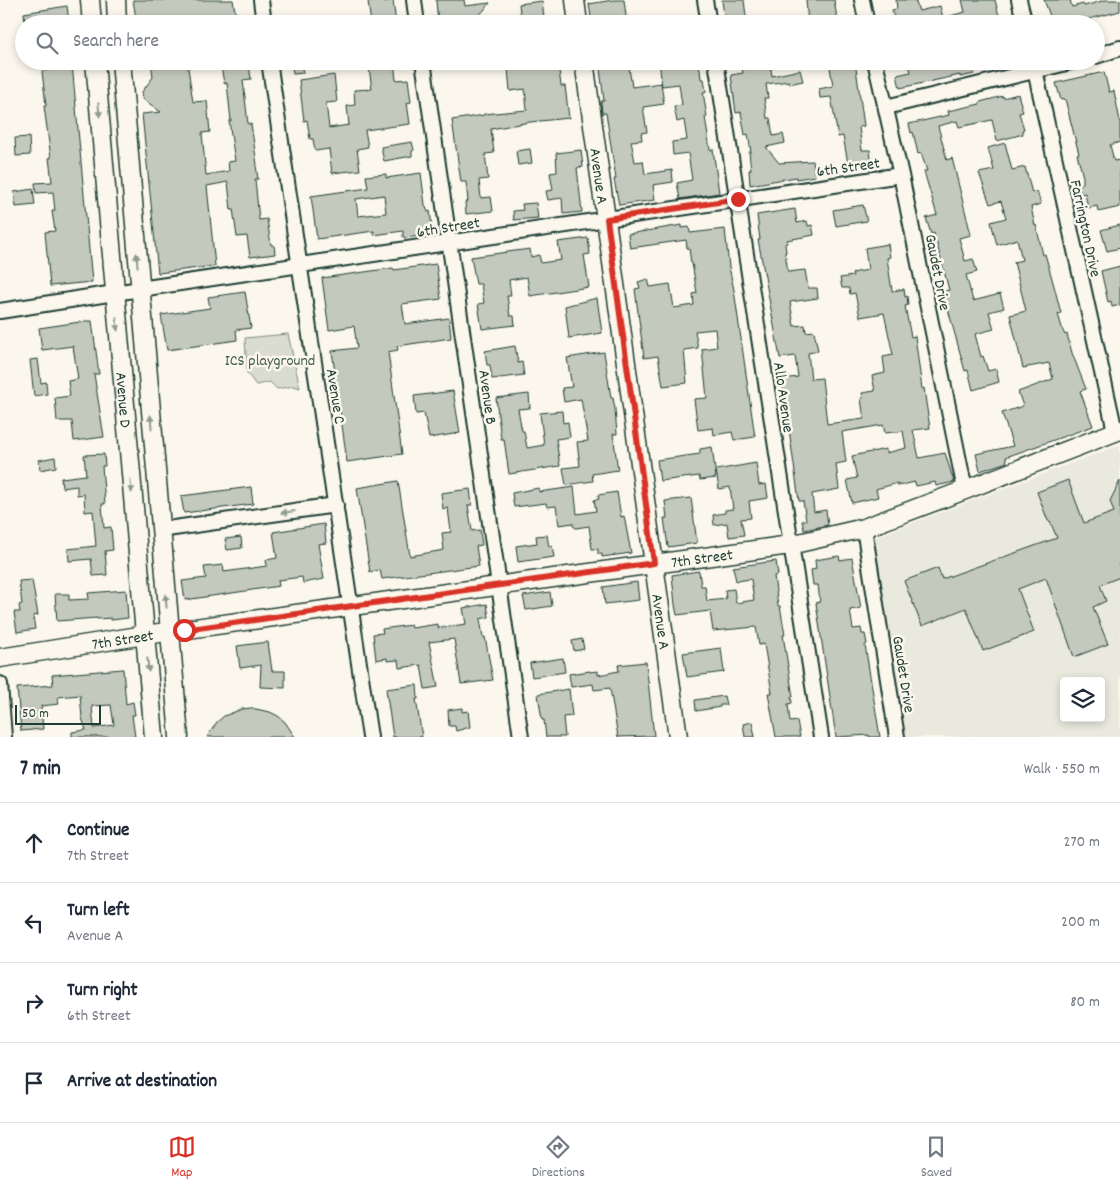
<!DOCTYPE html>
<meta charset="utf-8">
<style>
:root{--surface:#fff;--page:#f2f2f3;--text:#1f2937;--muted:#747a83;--line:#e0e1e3;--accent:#d93025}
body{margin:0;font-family:Dekko,sans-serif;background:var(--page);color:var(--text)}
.controls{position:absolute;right:15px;bottom:15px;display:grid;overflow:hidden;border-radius:5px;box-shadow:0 2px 8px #0003}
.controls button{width:45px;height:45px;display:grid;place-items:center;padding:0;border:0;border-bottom:1px solid var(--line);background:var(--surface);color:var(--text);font:25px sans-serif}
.scale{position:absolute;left:15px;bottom:12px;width:86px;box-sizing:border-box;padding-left:5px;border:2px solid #1f3d34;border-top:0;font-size:14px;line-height:18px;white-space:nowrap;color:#1f3d34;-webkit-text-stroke:4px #fbf7ec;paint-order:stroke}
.stop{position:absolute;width:15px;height:15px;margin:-11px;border:4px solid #d93025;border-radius:50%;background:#fff}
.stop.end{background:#d93025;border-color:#fff;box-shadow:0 1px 5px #0008}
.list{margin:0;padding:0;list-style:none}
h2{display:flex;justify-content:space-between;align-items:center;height:65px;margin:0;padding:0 20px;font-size:21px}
h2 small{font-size:16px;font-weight:400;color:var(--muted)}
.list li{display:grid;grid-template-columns:32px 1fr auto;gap:15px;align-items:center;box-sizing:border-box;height:80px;padding:0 20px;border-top:1px solid var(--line)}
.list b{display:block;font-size:19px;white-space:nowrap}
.list p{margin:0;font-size:16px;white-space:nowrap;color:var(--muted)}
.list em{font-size:16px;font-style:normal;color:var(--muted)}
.icon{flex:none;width:28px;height:28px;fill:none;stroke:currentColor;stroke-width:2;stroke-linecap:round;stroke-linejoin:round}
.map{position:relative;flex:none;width:1120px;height:737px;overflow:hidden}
.search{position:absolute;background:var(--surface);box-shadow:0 2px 8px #0003;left:15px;right:15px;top:15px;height:55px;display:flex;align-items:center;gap:12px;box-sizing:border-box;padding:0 18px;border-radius:28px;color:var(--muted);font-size:19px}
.sheet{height:385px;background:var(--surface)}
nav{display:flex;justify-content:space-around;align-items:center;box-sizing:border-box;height:70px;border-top:1px solid var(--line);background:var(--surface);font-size:14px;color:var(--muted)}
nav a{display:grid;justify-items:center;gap:2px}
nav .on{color:var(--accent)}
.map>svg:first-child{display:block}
.built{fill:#eae9de;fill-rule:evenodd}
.green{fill:#dbdcd1;stroke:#7d8c82}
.building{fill:#c4c9be;stroke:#1f3d34;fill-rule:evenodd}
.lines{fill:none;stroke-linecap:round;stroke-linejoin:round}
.minor-casing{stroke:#1f3d34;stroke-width:18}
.tertiary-casing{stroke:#1f3d34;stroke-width:21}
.minor{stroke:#fbf7ec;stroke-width:14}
.tertiary{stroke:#fbf7ec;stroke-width:18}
.oneway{fill:#8d9a90}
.route{stroke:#d93025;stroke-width:6}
.labels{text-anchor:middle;stroke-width:5;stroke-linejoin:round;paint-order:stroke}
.street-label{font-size:16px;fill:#1f3d34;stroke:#fbf7ec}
.park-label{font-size:16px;fill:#455d53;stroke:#fbf7ec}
</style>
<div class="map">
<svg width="1120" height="737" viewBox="0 0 1120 737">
<rect width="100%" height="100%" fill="#fbf7ec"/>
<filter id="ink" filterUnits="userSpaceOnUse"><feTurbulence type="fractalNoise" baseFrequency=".02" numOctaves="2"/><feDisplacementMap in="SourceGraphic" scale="10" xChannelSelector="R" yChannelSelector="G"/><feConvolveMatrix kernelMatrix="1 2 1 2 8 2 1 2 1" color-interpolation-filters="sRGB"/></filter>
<g filter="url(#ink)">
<path class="built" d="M1120,445V737H903L870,539ZM1064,681H1101V718H1064Z"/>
<path class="green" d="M288,334L300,388L294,386L277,389L270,382L256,385L247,373L245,338Z"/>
<path class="building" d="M133,0H233L236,16L204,21V24H137Z
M382,0L383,2L393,0L396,24H371L368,1Z
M436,0H464L465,6L490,3L472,24H438Z
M613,0H624L627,24H592L589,4Z
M722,0H744L747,24H725Z
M806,0H834L838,24H808Z
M896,0H915L919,11L940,6L943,18L965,12L962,0H995L1001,24H896L892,10L897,9Z
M1044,0H1070L1072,7L1083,4L1084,6L1106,0H1120V11L1074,23L1072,16L1052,21Z
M542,1L544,18L521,21L519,4Z
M67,6L69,22L25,24L24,13Z
M151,61H187L193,102L207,101L210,132L202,133L206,175L229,171L228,162L235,161L229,121H231L227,83H224L220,61H234L235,67L249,65L251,79L243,80L248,124H251L257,165H256L258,179H255L259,220L267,219L271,245H274L275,254L250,257L247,236L237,237L233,209L231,210L228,182L207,186L215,266L158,273L142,114L161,112L143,99L142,92L153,77Z
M368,61H394L396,80L408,79L411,102L407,103L410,124L365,130L368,147L357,149L360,170L332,173L329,149L315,151L313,139H310L307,120L304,121L299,80L334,75L337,102L326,103L329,128L349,125L347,106L355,105L354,90L372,89Z
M599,61H628L632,87L661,83L664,104L643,107L647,132L641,133L642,140L631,141L635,162L643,161L645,174L672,170L673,182L653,185L655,200L619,205L614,179H616L606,113H602L601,101H604Z
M659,61H699L701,79H704L706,92H703L707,117H705L710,150L713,149L719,193L680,199L677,183L692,180L688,153L673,155L672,142L687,140L684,120L677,122L674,106L682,105L679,84L662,86Z
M741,61H767L769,70L771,69L772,76L800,70L803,81L789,84V81L766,84L768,98H764L767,118H770L773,136L783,134L785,143L766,147L779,163L813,161L815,176L796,179V177L750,185L749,170H751L749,152H751L748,134L745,135L741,112L736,113L731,75L743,73Z
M829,61H855L864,126L859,127L862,150H870L872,166L849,169L843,136L838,137L831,97L820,98L819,89L833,86Z
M908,61H996V65L973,70L974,74L960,77V75L900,88L897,75L911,72Z
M558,62L561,86H565L569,118L530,122L491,129L494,153L485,154L488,179L479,180L481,198L491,197L493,211L466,214L465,202L468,201L466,182H461L452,120L484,115V114L527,110L525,89L510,91L508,69Z
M72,64L92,282L50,286L45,232L55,231L52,211H55L53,192L36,193L35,183L52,182L49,158H51L44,106H46L42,71L52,69V67Z
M301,64L303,73L293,74L292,66Z
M1104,72L1109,92L1114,91L1120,121V142L1110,145L1114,161L1120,160V207L1098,212L1097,206L1088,208L1085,193L1081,194L1078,185L1083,183V177L1077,154H1079L1065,99L1061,100L1056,83Z
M1018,94L1023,112L1019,113L1024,129L1022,130L1023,134L997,141L992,120L959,127L957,121L938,126L947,160L952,158L971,235L959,238L965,261L973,259L977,272L966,275L973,301L1000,294L1004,308L989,312L994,329L975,334L981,357L983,356L988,371L996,369L999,382L973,390L968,370L965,371L948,309L944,291L949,290L934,233L931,234L926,218L937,215L925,175L924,171H927L921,153L918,154L913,132L911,133L909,124L949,115L948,111L980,104V102L1003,96V98Z
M29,137L30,155L16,156L15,138Z
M412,142L414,150L412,151V156L384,161L381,147Z
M1005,143L1012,170L1025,167L1032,193L1037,191L1041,204L1031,207L1035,226L1036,225L1043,255L1045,254L1054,286L1061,313L1058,314L1063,331L1065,335L1067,334L1072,353L1086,389L1080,391L1093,426L1006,457L1007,462L980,471L976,454L1013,446L1002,413L1023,406L1018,392L1053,379L1049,363L1023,368L1010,315L1026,311L1014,262L1022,260L1017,239L997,245L991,222L1006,218L1001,201L990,204L979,173L994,170L988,148Z
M530,149L532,163L518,165L516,151Z
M581,150L583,167L577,168L582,212L563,214L562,198L548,200L546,191L553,190L550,173L557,172L556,153Z
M421,173L425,205L428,212L430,211L433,234L406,238L403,237V231L374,235V231L317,239L311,196L368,188L366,176L386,174V178ZM384,195L386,213L358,216L356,199Z
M33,189L35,205L16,207L14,192Z
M536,203L538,218L514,220L513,211L523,210L522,204Z
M863,205L867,221L836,226L833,210Z
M795,209L797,223L807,221L808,226L812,225L814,235L787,240V243L785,244L786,252H785L788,272L805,270L808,288H817L818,298L790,302L794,326L805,325L806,332L814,331L818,351L808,353L811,379L822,378L827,424L864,419L861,399L863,398L862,393L875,391L872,376L885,373L883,357L893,355L884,313L860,317L855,293L850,294L849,288H842L840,278L853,276L852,273L868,270L865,248L888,244L890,257L887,258L892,291L904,289L905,297L907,296L908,305L905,306L911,337L915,336L922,389L924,388L926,403L930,428L913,430L919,458L945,453L954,482L936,486L935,482L916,486L915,482L898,486V483L876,489L878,497L852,503L847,480L857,478L852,456L886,449V453L906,448L903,431L885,433L883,425L842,432L846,462L836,464L839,489L812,494L814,512L826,510L828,525L804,530L802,521L806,520L803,501H799L782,379L798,377L795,356L780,358L760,250L758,240H760L757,215Z
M682,225V228L689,227L690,233L725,229L729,267L734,290L755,437L734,440L732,432L714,435L713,428L698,430L694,399L707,398L702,349L717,347L715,329L695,331L698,348L684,350L687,383L663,386L658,356L644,358L635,289L640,288L638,282L648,279L650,287L670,284L674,308L694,305L693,294L697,293L692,263H691L689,248H687L686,240L630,248L628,234Z
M1120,225V248L1107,251L1101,230Z
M588,238L590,254L584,255L589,287L530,296L527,277L509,280L511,296H507L510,316H514L515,325L482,329L478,304L484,303L481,284H476L471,257L530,249L531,257L539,255L541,263L561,260L558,242Z
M436,264L441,299L402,304L405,324L449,318L451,338L397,346L398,350L388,352L402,454L347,462L332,351L357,348L354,326L329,330L322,278L393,268L394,270Z
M1120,266V305L1112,307L1111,301L1108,302L1101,271Z
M245,292L251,328L236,330L237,340L167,350L161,315L210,308L208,297Z
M597,298L602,333L569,338L565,306Z
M87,321H92L99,374H94L104,437L74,441L72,421H57L55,398L70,396L68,381L78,379L73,346L42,350L39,328Z
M515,346L518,363L522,362L524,375L492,379L490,365H487L485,351Z
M604,352L611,398H613L615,409L617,434H613L618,470L592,474L593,481L566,485L563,468L580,466L577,442L588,441L581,399L564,402L562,388L572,387L567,358Z
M38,359L41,383L46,382L47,394L34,396L30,360Z
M453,391L460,433L429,438L424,413L416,414L414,396Z
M529,394L530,408L518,409L522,431H524L527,448L544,445L540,413L562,411L563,423L568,422L570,437L556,439L560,466L509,474L504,439H501L496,398Z
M712,447L716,478L700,480L699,476L660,481L657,460L700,454V449Z
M104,454L105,466H102L105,504H102L104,528L111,527L113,550L105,551L107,575L93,576L91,559L69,561L68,549L96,546L93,511L85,512L84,494L77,495V486L62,488L61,478L86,475L84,455Z
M55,457L56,467L40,470L39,460Z
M756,463L759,485L766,484L768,498L749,501L751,518L741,519L744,535L729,537L727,523L714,525L713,515L725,513V510L733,509L730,487L719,489L716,470Z
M1068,480L1084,523L1114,512L1110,501L1120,481V577L1100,585L1106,601L1093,607L1108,644L1074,657L1046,578L1018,589L1034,632L983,651L966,608L922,626L904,581L938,568L942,579L1057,538L1050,521H1048L1037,492Z
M398,481L410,556L444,550L442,533L451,532L448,508L443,509L441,493L470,489L472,505H468L472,531L480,530L482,545L476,546L479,566L382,579L380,570L370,572L357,488Z
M251,487L253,504L184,513L181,496Z
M574,487L577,514L596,511L594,500L599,499L598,495L617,492L621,517L624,516L631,553L602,557V554H598V549H592L589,526L576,528L573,526V523L559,525L556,506L547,507L546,503L514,507L512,493L539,488V492Z
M691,498L697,543L668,547L664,518H667L665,501Z
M324,524L326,543L318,544L324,579L303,583L302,577L278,580L279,586L185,600L182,581L206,578L204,567L223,565L224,572L267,566L266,560L277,558L273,532Z
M547,535L549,547L552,546L554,557L518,562L516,546L537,543L536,536Z
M241,537L242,548L227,550L225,539Z
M839,556L840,560L852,558L861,608L850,610L853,629L861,628L862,634H865L867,644L865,645L880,737H869V735L836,737L816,603L820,602L818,585H813L811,570L816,569L815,560Z
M776,561L778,575L774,576L778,606H780L785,635H783L793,697H791L792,703L788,704L790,722L797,721L800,737H776L768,693H772L764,644L759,645L756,627L713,631L710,611L677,615L675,605L672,575L699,571L701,586H705L707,601L726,599L725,590L734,589L736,603L754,600L751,579L736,581L733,567Z
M32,580L38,615L33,616L35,629L17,632L14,612H20L19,605L22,604L19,581Z
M637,582L639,600L605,604L603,587Z
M126,590L128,618L111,620V618L97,619V618L57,621L55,594H69V600L89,599L88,593Z
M550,592L552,606L526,610L523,596Z
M487,604L489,617L480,619L483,637H485L493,680L461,684L454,639L429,642L438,687L425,689L421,665L399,668L398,660L387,661V658L376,660L373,634L383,633L382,629L411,625L412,628L438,624V628L466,624L463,608Z
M582,639L584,649L574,651L572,641Z
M268,642L272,671H285V688L260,687L261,665L240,668L237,646Z
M721,648L724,672L687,677L683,653Z
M563,658L565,672L532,677L530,663Z
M646,662L654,736L618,737L610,688L594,690L593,684L571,687L569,674L590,671V672L598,671V675L619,671L618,665Z
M123,669L126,704L133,702L135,715H132L135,737H72V732L86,730L82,718L80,695L58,697L59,704L41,706L43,729L21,731L17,688L53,685L52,675ZM111,705L114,725L94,728L92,706Z
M417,685L418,699H416L422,737H393L386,689Z
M569,689L572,716L563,717L565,737H546L544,720H542L538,694Z
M724,696L726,705H720V707L696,711L695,700Z
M251,708L270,712L278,716L285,722L295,737H207L217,722L224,716L242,709Z
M462,708V712L468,711L470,727L456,731L455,726H449L448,710Z
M752,722L755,737H745L743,724Z"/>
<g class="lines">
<g class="minor-casing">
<path id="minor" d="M261,0L264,24
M414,0L417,24
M705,0L709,24
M862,0L867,24
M1019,0L1025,24
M1096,56L1120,48
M269,61L370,737
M423,61L521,737
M716,61C753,286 784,512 821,737
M875,61L901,175L965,490
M1033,61L1115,431
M886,107L1075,61
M0,311L140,289L901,175
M864,528L897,737
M160,530L336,505
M0,684L4,737"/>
</g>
<g class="tertiary-casing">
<g id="tertiary">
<path d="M90,0L92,24"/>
<path d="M116,0L117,24"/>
<path d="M575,0L578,24"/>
<path id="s1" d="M95,61L154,737"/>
<path d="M121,61L179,737"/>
<path id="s2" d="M584,61L678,737"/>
<path id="s3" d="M0,658L145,635L790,545L864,528L965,490L1120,430"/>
</g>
</g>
<use href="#minor" class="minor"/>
<use href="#tertiary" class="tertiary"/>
</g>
<defs><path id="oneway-solid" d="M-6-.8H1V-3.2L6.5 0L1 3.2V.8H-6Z" transform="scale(1.25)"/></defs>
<g class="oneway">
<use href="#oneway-solid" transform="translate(99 110) rotate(85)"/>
<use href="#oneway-solid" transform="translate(137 260) rotate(-95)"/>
<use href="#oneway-solid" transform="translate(117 324) rotate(85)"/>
<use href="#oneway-solid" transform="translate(151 422) rotate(-95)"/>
<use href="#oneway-solid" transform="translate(131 486) rotate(85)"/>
<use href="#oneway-solid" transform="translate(288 512) rotate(172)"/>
<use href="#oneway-solid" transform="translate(166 601) rotate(-95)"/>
<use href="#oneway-solid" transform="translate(148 665) rotate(85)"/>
</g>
</g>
<g class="lines" filter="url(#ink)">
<path class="route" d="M184,630L654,563L607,219L738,199"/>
</g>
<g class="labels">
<g class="street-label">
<text transform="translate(848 166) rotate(-8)" y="6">6th Street</text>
<text dy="6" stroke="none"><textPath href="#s2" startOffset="116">Avenue A</textPath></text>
<text transform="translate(448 226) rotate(-9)" y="6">6th Street</text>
<text transform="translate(1087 228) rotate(78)" y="6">Farrington Drive</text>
<text transform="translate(939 272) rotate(79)" y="6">Gaudet Drive</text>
<text transform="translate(337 396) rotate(81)" y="6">Avenue C</text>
<text transform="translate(489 397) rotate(82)" y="6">Avenue B</text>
<text transform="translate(785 397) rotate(82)" y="6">Allo Avenue</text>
<text dy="6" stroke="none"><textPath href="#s1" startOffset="340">Avenue D</textPath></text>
<text dy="6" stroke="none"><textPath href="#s3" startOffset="709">7th Street</textPath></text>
<text dy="6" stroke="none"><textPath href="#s2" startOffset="566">Avenue A</textPath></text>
<text dy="6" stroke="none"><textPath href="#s3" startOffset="124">7th Street</textPath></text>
<text transform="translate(905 674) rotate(81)" y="6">Gaudet Drive</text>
</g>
<g class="park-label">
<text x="270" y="365">ICS playground</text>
</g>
</g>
</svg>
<div class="controls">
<button><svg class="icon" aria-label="layers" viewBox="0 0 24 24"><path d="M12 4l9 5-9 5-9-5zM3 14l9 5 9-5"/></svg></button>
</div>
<div class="scale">50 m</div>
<div class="stop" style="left:184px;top:630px"></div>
<div class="stop end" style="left:738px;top:199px"></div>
<div class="search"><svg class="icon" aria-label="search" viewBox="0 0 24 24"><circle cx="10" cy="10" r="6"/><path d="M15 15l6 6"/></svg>Search here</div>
</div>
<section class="sheet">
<h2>7 min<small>Walk · 550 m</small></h2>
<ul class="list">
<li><svg class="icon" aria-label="ahead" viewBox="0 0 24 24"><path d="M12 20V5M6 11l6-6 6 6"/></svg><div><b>Continue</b><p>7th Street</p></div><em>270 m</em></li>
<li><svg class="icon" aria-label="left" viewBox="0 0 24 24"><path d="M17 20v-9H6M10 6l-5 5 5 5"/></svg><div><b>Turn left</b><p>Avenue A</p></div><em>200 m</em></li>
<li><svg class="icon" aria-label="right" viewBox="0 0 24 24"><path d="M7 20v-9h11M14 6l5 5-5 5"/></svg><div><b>Turn right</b><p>6th Street</p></div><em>80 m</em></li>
<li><svg class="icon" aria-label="arrive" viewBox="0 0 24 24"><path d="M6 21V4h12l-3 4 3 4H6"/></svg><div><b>Arrive at destination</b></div></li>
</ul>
</section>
<nav>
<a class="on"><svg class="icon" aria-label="map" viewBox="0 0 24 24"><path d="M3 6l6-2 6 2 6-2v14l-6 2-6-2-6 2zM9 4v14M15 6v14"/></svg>Map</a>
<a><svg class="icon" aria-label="directions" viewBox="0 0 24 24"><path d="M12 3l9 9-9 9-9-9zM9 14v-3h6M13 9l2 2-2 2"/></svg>Directions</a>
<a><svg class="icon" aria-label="saved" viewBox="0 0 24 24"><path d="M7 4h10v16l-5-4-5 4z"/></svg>Saved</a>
</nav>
